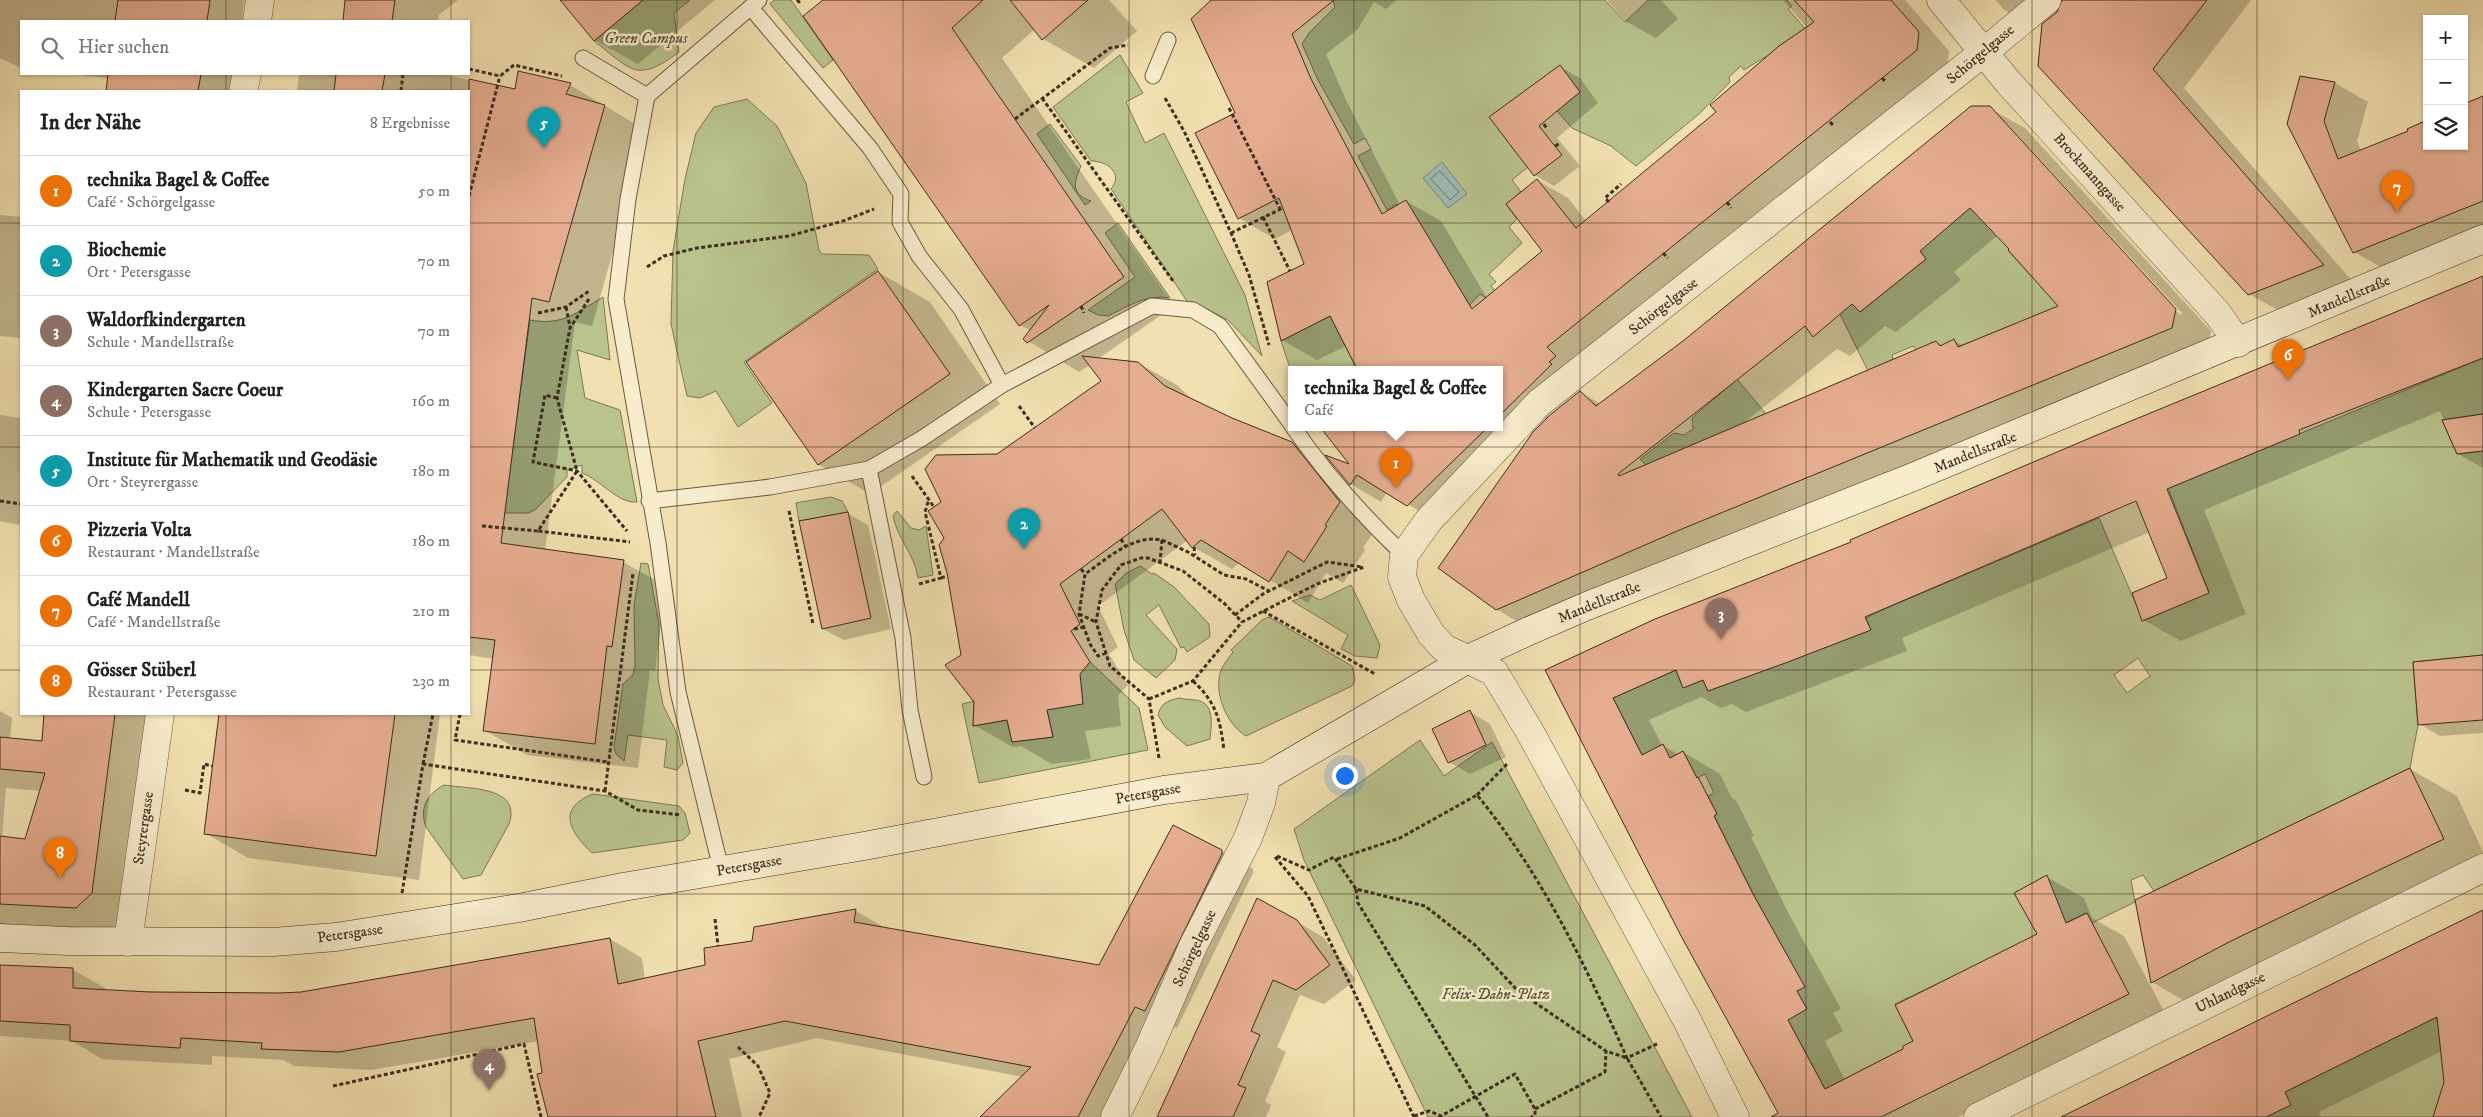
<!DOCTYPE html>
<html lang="de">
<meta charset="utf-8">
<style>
:root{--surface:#fff;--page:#f2f2f2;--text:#222;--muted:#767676;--line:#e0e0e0;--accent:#d93025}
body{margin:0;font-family:"IM FELL DW Pica",serif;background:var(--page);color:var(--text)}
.controls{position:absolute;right:15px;top:15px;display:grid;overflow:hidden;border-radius:0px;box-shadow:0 1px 4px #0004}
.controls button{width:45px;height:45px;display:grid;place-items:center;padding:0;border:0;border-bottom:1px solid var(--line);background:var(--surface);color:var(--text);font:25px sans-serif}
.you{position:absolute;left:1344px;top:775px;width:18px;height:18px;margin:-12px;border:4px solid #fff;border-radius:50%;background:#1a73e8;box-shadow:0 0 0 8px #1a73e833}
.badge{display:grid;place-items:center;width:32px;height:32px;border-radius:50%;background:var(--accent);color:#fff;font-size:16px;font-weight:700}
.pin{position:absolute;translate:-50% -41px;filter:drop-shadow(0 1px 2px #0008)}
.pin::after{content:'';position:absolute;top:26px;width:18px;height:15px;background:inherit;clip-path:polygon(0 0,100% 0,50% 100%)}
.popup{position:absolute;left:1288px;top:366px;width:215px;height:65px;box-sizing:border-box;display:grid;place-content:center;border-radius:0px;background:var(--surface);filter:drop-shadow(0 1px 4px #0005);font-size:16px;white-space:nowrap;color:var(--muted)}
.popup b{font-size:19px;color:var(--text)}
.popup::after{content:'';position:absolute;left:50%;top:100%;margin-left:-10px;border:10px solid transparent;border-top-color:var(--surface)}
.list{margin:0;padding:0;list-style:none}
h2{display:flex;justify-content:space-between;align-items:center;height:65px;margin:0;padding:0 20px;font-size:21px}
h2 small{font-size:16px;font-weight:400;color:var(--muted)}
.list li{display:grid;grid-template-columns:32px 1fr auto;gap:15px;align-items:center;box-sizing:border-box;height:70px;padding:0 20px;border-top:1px solid var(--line)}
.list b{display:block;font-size:19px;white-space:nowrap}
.list p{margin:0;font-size:16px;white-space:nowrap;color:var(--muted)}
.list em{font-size:16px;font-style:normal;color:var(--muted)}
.icon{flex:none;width:28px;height:28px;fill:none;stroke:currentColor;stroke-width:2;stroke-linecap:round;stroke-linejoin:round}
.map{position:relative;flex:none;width:2483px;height:1117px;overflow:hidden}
.search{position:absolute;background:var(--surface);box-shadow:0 1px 4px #0004;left:20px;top:20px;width:450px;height:55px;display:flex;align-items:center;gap:12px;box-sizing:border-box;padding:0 18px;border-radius:0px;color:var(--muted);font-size:19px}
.panel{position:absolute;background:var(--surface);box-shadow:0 1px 4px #0004;left:20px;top:90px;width:450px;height:625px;border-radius:0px}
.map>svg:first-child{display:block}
.green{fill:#b9c38c;stroke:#7c7856;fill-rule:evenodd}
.water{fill:#9dbcb3;stroke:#778278}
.shadow{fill:#0003;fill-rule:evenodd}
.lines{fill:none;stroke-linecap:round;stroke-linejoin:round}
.shore{stroke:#6e7469;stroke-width:1}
.building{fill:#e5ad90;stroke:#3e2c1f;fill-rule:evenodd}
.service-casing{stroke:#6b5943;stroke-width:17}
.minor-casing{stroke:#6b5943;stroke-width:29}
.tertiary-casing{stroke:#6b5943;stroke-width:29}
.secondary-casing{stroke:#3e2c1f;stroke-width:29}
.path{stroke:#3e2c1f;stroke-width:3;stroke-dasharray:4 2.5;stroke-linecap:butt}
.service{stroke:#f7eccc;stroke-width:15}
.minor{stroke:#f7eccc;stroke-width:28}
.tertiary{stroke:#f7eccc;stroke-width:28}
.secondary{stroke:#f7eccc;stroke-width:28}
.grid{fill:none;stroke:#3e2c1f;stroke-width:1;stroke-opacity:0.55}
.labels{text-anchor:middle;stroke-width:5;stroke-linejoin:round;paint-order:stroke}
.park-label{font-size:15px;font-style:italic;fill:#5d523a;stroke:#f7eccc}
.street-label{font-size:15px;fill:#3e2c1f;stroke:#f7eccc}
</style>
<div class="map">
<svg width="2483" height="1117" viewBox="0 0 2483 1117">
<rect width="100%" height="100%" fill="#f2e1b0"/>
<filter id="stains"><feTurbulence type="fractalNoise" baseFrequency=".004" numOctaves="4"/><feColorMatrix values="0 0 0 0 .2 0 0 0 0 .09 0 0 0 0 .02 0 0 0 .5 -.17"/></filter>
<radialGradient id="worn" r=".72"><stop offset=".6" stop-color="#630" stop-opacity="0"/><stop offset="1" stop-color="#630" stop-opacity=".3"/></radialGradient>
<path class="green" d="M643,0H690L674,13L679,52C636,84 632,70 594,41Z
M774,0H791L833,60L823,68L770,4Z
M1333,0H1605L1625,22L1648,0H1787L1792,6L1788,9L1807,31L1744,70L1741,66L1729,77L1730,82L1700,113L1636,166L1611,146L1572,128L1557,111L1580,92L1560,66L1490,117L1528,167L1512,180L1521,192L1506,204L1517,219L1509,227L1522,243L1489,274L1496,282L1491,286L1496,292L1489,300L1480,294L1466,309L1396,204L1387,210L1358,156L1371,149L1365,138L1354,144L1318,80L1302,44L1309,33L1335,7Z
M1120,55L1143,93L1126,102L1145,143L1164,133L1245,295L1262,356L1228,320L1205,308L1187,301L1111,189C1124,173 1107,161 1091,161L1053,107Z
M747,99L777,126L806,183L819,250L822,254L869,255L878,269L744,362L772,403L738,427L716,391L700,398L687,396L671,324L673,251L685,179L696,133L714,107Z
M1050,124L1081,166C1074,182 1070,194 1091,201L1085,205L1037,134Z
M1970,208L2013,244L2008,250L2031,276L2036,274L2070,302L1958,347L1940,346L1916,350L1913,346L1892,355L1893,360L1868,371L1840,314L1849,301L1860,312L1926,259L1917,248Z
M1118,223L1170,298C1146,294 1129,306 1108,316L1098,315L1088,310L1135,277L1105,233Z
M603,297L610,360L577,350L585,398L620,410L637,502C618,504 601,480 582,473V465L567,470V477L535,510L528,513H504L530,320C562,326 576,313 603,297Z
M1330,316L1357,369H1292V374L1281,341Z
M2483,358V414L2442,420L2457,454L2483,451V655L2413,662L2418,725L2410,768L2154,891L2143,875L2131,880L2135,902L2092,923L2086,913L1895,1004L1913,1041L1903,1049L1825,1089L1788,1020L1797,991L1804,987L1753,894L1714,816L1717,814L1708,796L1714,793L1705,774L1697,778L1683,751L1670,758L1642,755L1613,698L1676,670L1683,687L1703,680L1708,691L1871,630L1866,618L1882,610L2099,518L2143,621L2209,592L2168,488ZM2138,658L2150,676L2127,693L2114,675Z
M1737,379L1766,414L1654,473L1640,459L1674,433L1684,435L1693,429L1692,418Z
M831,497L842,501L848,512L799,521L796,503Z
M897,511L911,528L919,530L926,526L933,575L918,578C914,553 897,538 893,516Z
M641,563L648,564L659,624L658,679L663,705L678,736L683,763L677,770L664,767L667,740L628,735L624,761L616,754L614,747L623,684L633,675L635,665L634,606Z
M1140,566L1152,574L1154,573L1174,587L1209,624L1210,637L1187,652L1184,647L1181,648L1159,605L1146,615L1177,649L1175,660L1156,678L1134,660L1124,630L1115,584L1125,574Z
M1351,585L1380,645L1377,658L1355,656L1341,649L1348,635L1292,601L1310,595L1320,600Z
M1269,617L1352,666L1355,680L1352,686L1246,736C1226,724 1212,690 1222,668C1225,663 1229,657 1233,652L1231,650L1262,620Z
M1090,662L1139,708L1148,750L979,783L962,704L974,701L973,726L1007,720L1012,742L1053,737L1047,710Z
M1179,698C1186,700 1194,699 1200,701C1215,706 1211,727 1210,739L1187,746L1165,727L1158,715C1161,703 1167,701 1179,698Z
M1420,740L1444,776L1492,742L1692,1117H1428L1304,860L1294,829Z
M444,785C469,789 522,786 509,824L481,875L463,879L426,827C419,808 427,794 444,785Z
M593,794L679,806L685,813L690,833L683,840L592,853C571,833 555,809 593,794Z
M2483,996L2446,1098L2433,1117H2266L2285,1092L2392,1038Z"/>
<path class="water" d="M1442,162L1467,194L1448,208L1423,178Z"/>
<path class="shadow" d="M0,0H244L242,21H21V68L0,58Z
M346,0H458L439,15L438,21H344Z
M562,0H715L638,64L595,40Z
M826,0H1109L1137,31L1094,68L1043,39L1035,29L1002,58L1174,306L1098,359L1138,363L1177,385L1195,402L1292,443L1331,466L1378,525L1363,548L1365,550L1343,583L1326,573L1308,603L1240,562L1232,569L1193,547L1188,540L1098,606L1118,647L1109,654L1128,685L1118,696L1121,726L1085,731L1091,759L1052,764L1021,746L1013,747L974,725L975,701L962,655L946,538L997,455L1103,382L1090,365L1079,372L1025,339L1031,331L1020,325Z
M1213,0H1396L1386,9L1374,2L1358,29L1326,54L1346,100L1400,205L1406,201L1441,221L1487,298L1544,252L1538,181L1568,198L1586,221L1717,113L1807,28L1783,0H1905L1949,51L1947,68L1581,382L1548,415L1549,417L1580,392L1601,404L1989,108L2025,128L2211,331L2208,348L1532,630L1496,609L1547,419L1545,418L1438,522L1387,492L1381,502L1351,484L1329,458L1353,467L1321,427H1382L1390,438L1401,427H1500V369H1460L1468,360L1450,369H1358L1346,346L1317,360L1282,340L1305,265L1292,230L1275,239L1239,218L1197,134L1237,114ZM2006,126H2009L2182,313L2180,315ZM1998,235L2060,306L1964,346L1954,341L1943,346L1936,342L1741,425L1837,349L1850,356L1885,326L1896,332L1961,280L1954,272Z
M1607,0H1661L1678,19L1656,38L1625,21Z
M1996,0H2251L2184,88L2354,283L2281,312L2249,294L2044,25L2057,11L2056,10L2034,27L2003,9Z
M1560,67L1580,78L1598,103L1557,138L1580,166L1554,186L1535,175L1491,117Z
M519,72L570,85L647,131L592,326L575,322L545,551L623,562L666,586L655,671L650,670L638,768L527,755L484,730L494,659L469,655V91H297L299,74H441L516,90Z
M69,74H235L233,91H107L109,78Z
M2301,77L2335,83L2368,102L2357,141L2361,151L2464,146L2483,97V232L2388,271L2354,252Z
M0,215L21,217V338L0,336Z
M878,272L930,302L1000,404L870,494L818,464Z
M2483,278V468L2458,454L2440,411L2204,510L2246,614L2181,641L2143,620L2169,579L2150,532L1902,638L1907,651L1746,712L1732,704L1721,708L1701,697L1649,720L1662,745L1679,755L1683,752L1720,774L1732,798L1736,800L1754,836L1751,837L1790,916L1841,1009L1833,1013L1843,1031L1825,1041L1845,1080L1905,1049L2039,935L2047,877L2084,898L2092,918L2124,936L2166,1015L1958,1117H1782L1546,671Z
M0,415L21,418V525L0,521Z
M847,513L868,525L891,629L844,640L823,629Z
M2483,657V733L2440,736L2419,724Z
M0,711L12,718L10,740L41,742L44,714H156L131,915L115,929L0,924ZM6,788L41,791L26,841L2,838Z
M1470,712L1490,724L1506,757L1470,774L1449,762Z
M221,714H440L419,880L248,858L205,833Z
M2410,769L2457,796L2483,852V869L2198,1009L2152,982Z
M1222,851L1253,869V873L1177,1028L1167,1025L1119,1117H982L1023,1077L817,1038L729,1059L742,1117H549L539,1041L371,1070L294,1066L283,1060L212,1056V1065L102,1059L72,1041L0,1036V966L73,970L105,988V991L301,993L610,939L642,958L645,980L707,966L754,942L755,928L856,911L887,929L1100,966Z
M1258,899L1323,937L1356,980L1324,1004L1300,995L1277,1047L1286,1052L1265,1101L1271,1105L1266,1117H1157Z
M2483,910V1117H2435L2446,1082L2442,1051L2319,1112L2321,1117H2063Z"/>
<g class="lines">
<path class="shore" d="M1440,171L1459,192L1450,200L1431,179Z"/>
</g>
<path class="building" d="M118,0H210L207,21H115Z
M345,0H395L392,21H343Z
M560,0H643L594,41Z
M823,0H983L952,28L1124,277L1027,343L1023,339L1049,305L1019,326L803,16Z
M1010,0H1088L1042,40Z
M1211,0H1334L1292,34L1311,79L1382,214L1406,200L1472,309L1542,251L1506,204L1537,179L1576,228L1716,112L1710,105L1779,46L1814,22L1794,0H1891L1919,32L1917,50L1547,347L1556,356L1549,362L1552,364L1500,415V369H1357L1330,316L1281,341L1267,282L1304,264L1279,198L1238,219L1195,133L1235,113L1191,19Z
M2062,0H2207L2153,69L2324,265L2248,295L2038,66L2042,24L2057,12Z
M1560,65L1580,92L1539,126L1562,155L1534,176L1489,117Z
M518,71L571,83L566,94L605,105L549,302L532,298L501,543L624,560L612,647L607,646L595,744L483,731L495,640L469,637V79L515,89Z
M108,74H201L198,91H106Z
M336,74H385L382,91H334Z
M2300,76L2335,82L2324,121L2338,159L2408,131L2407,129L2427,120V146H2464V104L2483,96V201L2353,253L2287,124Z
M1971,106H1990L2176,309L2172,328L1677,531L1496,610L1438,568L1533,432L1550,415L1580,391L1596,406L1683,341ZM1970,208L2009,249L2008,250L2058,306L1958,347L1954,339L1940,346L1936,341L1619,476L1618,474L1805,326L1813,337L1852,304L1860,312L1926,259L1920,251Z
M878,271L950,374L818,465L746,362Z
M2483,276V358L2299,430L2300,434L2167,489L2209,593L2142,621L2132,593L2167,578L2136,501L1865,617L1871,630L1788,662L1708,691L1703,680L1683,688L1676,670L1613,698L1642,755L1663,744L1670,758L1683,751L1697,778L1698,777L1717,814L1714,816L1753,894L1805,987L1797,991L1807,1009L1788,1020L1825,1089L1903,1049V1046L1913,1041L1895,1005L2037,934L2014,893L2047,875L2066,923L2087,913L2129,994L1881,1117H1771L1778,1113L1680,934L1545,670L1655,619L1851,542L1850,540L2097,435Z
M1082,356L1138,362L1165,386L1232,418L1292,442L1340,502L1325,525L1327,526L1304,562L1288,551L1269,582L1201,540L1192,548L1162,509L1060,584L1080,624L1071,631L1090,662L1080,674L1083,704L1047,710L1053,737L1012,742L1007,720L973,726L974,702L945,665L961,655L947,573L939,545L944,538L928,511L941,502L925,469L936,455L997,454L1101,381Z
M2483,414V451L2457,454L2442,420Z
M1320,427H1488L1407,506L1357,475L1350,485L1325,455L1349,464Z
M848,512L871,618L822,629L799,521Z
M2483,655V720L2418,725L2413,662Z
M1470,710L1486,745L1448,763L1432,729Z
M44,714H115L92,893L76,908L0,904V836L25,839L45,773L0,769V737L42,741Z
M219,714H395L376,856L204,834Z
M2410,768L2444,839L2233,940L2151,983L2135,900Z
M1173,825L1222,850V854L1145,1011L1135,1007L1078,1117H980L1031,1067L785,1021L698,1041L716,1117H548L537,1074L542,1073L534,1018L339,1052L261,1049L262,1043L181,1038L180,1048L70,1041V1025L0,1021V965L73,968V988L150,992L279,993L301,992L610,938L618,984L705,965L704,948L752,941L754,927L856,909L854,922L1099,965Z
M1257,898L1297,920L1330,965L1296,990L1273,980L1251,1031L1260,1035L1238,1085L1246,1088L1233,1117H1157Z
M2483,910V1117H2433L2444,1082L2437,1017L2285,1092L2291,1105L2266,1117H2061Z"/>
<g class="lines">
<g class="service-casing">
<path id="service" d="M751,8L870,148L901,194L900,222L919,256L961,309L1002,385L1152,306L1193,310L1220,326L1292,425
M583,58L647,96
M1153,76L1168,40
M1293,427C1325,473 1363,516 1404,555
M869,469L903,638L910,710L924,777
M649,501L770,487L869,469L921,439L1002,385
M721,869L678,692L658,543L616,299L628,199L647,96L759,0"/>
</g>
<g class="minor-casing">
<path id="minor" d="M1941,0L2008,82L2218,314L2238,343
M1115,1117L1150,1046L1193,946L1248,838L1261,803L1266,777
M1735,1117L1688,1022L1530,732L1494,672L1444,648L1431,634L1411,600L1402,577L1404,555L1429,520L1539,403L1984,52L2047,0
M1978,1117L2483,868"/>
</g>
<g class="tertiary-casing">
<path id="tertiary" d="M257,21L260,0
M243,91L247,74
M128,942L160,714"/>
</g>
<g class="secondary-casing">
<path id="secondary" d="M0,938L68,941L273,942L336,937L519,908L623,887L864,846L1164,790L1266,777L1466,660L1529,631L1587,606L1913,477L2483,239"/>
</g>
<path class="path" d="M797,0L799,2L802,0
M469,69L500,76L514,65L562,76
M1882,78L1886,82
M401,91L403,74
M1042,98L1173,281
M1165,98L1184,131L1231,233L1249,275L1269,345
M1229,108L1280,209
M1015,119L1110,48L1128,45
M1830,122L1833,125
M1544,124L1547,129
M1555,146L1559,144
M469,196L500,76
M1609,202L1605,198L1621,184
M1727,202L1731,208
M1263,217L1290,271
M1231,233L1283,208
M1663,253L1668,258
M647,267L664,256L697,248L789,236L843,221L874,209
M589,299L570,328L557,398L577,471L538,531L630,542
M1081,306L1084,313
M566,307L570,327
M538,313L566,307L589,291
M557,398L545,395L533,462L577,471L627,531
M1019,406L1035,428
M912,476L934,507
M0,501L21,504
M789,511L813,624
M482,526L538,531
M1121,539L1125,546
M1162,540L1188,552L1224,575L1246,579L1269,591
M1194,547L1195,555
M1081,569L1085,574
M941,578L947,576
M919,584L941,578L925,512L929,499
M1263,611L1375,674
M1079,614L1096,622
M1235,615L1263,594L1327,562L1363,567
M1074,629L1084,627
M1106,653L1098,656L1090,644L1079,614L1085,574C1107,559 1133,534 1162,540L1160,562
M1193,681C1216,702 1220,719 1224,750
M1149,699L1193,681L1242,622L1317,584L1364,567
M460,714L455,740L608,762
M1159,758L1149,699L1110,666L1096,622L1102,590L1121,565L1141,558H1148L1183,571L1225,604L1242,622
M423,764L433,714
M185,790L200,793L204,764L212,766
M605,791L633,573
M1477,795L1508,763
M1277,856L1309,870L1334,857L1356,889L1425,906L1475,945L1518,991L1606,1051L1627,1058L1661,1117
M1275,857L1308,896L1414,1117
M1337,859L1400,838L1477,795C1541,873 1586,966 1627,1058L1659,1043
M1356,889L1358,903L1488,1117
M402,893L423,764L605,791L638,810L681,815
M715,919L718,946
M738,1047L758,1066L770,1093L759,1117
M333,1086L524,1044L541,1117
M1535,1109L1605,1072L1606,1051
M1414,1116L1429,1111L1441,1116L1515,1074L1535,1109V1115L1531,1117"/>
<use href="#service" class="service"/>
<use href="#minor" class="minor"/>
<use href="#tertiary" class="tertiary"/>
<use href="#secondary" class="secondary"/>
</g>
<path class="grid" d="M226,0V21M451,0V21M677,0V1117M903,0V1117M1129,0V1117M1354,0V1117M1580,0V1117M1806,0V1117M2032,0V1117M2257,0V1117M226,74V91M451,74V91M0,223H21M469,223H2483M0,447H21M469,447H2483M0,670H21M469,670H2483M226,714V1117M451,714V1117M0,894H2483"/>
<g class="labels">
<g class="park-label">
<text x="646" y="43">Green Campus</text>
<text x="1496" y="999">Felix-Dahn-Platz</text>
</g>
<g class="street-label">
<text transform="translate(1980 54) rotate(-40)" y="5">Schörgelgasse</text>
<text transform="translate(2090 172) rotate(48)" y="5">Brockmanngasse</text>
<text transform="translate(2349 296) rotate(-23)" y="5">Mandellstraße</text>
<text transform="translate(1663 306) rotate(-38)" y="5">Schörgelgasse</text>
<text transform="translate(1975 452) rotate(-22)" y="5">Mandellstraße</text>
<text transform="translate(1599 602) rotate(-22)" y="5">Mandellstraße</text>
<text transform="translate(1148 793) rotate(-10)" y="5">Petersgasse</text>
<text transform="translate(143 828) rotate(-82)" y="5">Steyrergasse</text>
<text transform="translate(749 865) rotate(-10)" y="5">Petersgasse</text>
<text transform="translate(350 933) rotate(-8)" y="5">Petersgasse</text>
<text transform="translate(1194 948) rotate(-65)" y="5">Schörgelgasse</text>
<text transform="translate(2230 992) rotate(-26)" y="5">Uhlandgasse</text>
</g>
</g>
<rect width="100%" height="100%" filter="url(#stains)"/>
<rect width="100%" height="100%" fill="url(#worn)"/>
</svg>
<div class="controls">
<button>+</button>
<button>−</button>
<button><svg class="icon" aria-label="layers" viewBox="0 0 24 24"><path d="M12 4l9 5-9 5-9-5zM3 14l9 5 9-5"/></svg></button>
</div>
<div class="you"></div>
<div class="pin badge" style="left:1396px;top:488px;background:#e8710a">1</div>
<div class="popup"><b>technika Bagel &amp; Coffee</b>Café</div>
<div class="pin badge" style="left:1024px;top:549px;background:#0f9aa8">2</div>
<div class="pin badge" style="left:1721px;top:639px;background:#8d6e63">3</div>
<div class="pin badge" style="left:489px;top:1090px;background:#8d6e63">4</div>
<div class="pin badge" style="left:544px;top:148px;background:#0f9aa8">5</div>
<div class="pin badge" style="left:2288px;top:380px;background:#e8710a">6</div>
<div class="pin badge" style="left:2397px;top:212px;background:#e8710a">7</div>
<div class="pin badge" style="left:60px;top:878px;background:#e8710a">8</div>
<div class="search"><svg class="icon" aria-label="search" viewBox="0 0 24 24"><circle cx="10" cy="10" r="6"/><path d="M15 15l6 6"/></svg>Hier suchen</div>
<section class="panel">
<h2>In der Nähe<small>8 Ergebnisse</small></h2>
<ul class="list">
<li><span class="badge" style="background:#e8710a">1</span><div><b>technika Bagel &amp; Coffee</b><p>Café · Schörgelgasse</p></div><em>50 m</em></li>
<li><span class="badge" style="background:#0f9aa8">2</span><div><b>Biochemie</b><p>Ort · Petersgasse</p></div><em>70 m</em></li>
<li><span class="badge" style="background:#8d6e63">3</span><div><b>Waldorfkindergarten</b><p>Schule · Mandellstraße</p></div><em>70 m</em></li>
<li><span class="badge" style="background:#8d6e63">4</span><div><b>Kindergarten Sacre Coeur</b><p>Schule · Petersgasse</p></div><em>160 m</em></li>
<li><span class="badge" style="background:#0f9aa8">5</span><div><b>Institute für Mathematik und Geodäsie</b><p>Ort · Steyrergasse</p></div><em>180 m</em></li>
<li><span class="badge" style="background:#e8710a">6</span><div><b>Pizzeria Volta</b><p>Restaurant · Mandellstraße</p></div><em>180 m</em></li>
<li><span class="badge" style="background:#e8710a">7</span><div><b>Café Mandell</b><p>Café · Mandellstraße</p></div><em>210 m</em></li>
<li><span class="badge" style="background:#e8710a">8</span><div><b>Gösser Stüberl</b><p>Restaurant · Petersgasse</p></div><em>230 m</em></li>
</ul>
</section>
</div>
